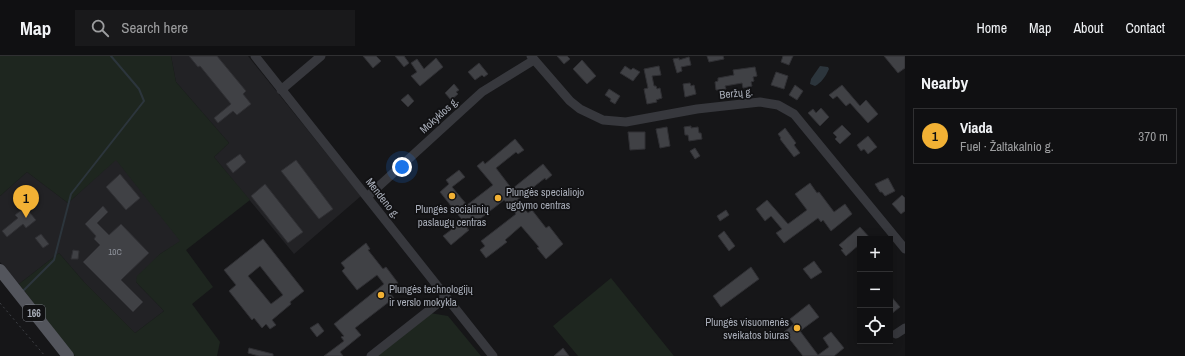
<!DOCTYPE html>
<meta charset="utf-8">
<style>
:root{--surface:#101012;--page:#19191b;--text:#f1f3f6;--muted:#9c9d9f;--line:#303032;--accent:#f2b134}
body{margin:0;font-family:"Archivo Narrow",sans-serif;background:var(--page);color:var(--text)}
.controls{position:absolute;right:12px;bottom:12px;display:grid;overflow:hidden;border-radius:0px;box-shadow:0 2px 10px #0003}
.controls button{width:36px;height:36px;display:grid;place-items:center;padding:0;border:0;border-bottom:1px solid var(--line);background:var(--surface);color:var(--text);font:20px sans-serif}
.you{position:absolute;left:402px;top:111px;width:14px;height:14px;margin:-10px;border:3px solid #fff;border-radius:50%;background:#1a73e8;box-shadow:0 0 0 6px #1a73e833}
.badge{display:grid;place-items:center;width:26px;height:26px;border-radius:50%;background:var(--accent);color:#111;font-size:13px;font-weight:700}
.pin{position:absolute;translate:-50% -33px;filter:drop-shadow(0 1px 2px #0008)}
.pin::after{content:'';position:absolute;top:21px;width:14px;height:12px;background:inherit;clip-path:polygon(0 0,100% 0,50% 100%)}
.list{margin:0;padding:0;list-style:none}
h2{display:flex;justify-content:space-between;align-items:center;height:52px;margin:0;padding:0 16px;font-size:17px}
h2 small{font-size:13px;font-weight:400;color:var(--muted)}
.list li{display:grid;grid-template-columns:26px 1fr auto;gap:12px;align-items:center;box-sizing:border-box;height:56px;margin:0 8px 8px;padding:0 8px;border:1px solid var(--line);border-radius:0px}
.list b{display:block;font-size:15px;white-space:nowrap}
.list p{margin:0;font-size:13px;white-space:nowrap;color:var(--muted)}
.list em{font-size:13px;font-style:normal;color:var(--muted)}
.icon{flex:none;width:22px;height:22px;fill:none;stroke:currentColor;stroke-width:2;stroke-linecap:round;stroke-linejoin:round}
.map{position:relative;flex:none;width:905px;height:300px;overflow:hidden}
header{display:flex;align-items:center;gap:24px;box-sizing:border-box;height:56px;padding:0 20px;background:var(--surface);border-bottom:1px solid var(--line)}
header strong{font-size:19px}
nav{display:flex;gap:22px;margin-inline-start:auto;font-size:14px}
.search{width:280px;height:36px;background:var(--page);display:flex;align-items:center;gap:10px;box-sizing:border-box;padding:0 14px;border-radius:0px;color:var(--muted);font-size:15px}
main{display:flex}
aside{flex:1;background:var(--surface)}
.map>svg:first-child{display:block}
.built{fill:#222225}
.green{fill:#1e261f}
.water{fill:#2c353c}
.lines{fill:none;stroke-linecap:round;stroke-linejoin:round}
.stream{stroke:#2c353c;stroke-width:2}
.building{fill:#404145;stroke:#303034;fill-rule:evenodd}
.path{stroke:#3d3f44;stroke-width:1;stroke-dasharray:2 3;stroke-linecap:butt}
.minor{stroke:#37383d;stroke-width:9}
.major{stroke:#53555c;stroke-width:12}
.poi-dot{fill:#f2b134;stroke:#111113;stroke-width:1.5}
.labels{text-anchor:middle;stroke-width:3.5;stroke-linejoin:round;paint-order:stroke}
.number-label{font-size:9px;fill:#8e929b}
.shield{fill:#111113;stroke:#7b7e86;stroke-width:1}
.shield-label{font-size:10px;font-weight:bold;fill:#a8adb8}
.street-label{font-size:11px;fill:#a8adb8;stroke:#111113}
.poi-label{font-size:11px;fill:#a8adb8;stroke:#111113;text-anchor:start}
</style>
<header>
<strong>Map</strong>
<div class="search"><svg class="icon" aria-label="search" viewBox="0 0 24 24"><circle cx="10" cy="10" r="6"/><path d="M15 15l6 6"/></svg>Search here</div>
<nav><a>Home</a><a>Map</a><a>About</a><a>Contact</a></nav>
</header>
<main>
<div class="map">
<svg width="905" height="300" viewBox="0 0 905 300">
<rect width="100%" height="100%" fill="#161618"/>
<path class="built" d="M171,0H248L361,140L294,198L214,101L229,87L176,26Z
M116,103L181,185L160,198L136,226L164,255L135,277L84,226L59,197L19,228L0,206V140L27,116L68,147Z"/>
<path class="green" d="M0,0H171L176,26L229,87L214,101L250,144L186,194L213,231L192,248L220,286L217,300H75L19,228L59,197L84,226L135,277L164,255L136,226L137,220L160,198L180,185L116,104L68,147L27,116L0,140Z
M611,222L674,300H578L553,270Z
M430,257L448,260L481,300H375Z"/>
<path class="water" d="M820,10L828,11L829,13C826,20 821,27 815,30L810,28L811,23Z"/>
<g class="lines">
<path class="stream" d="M23,235L54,204L71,138L144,45L139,33L111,0"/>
</g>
<path class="building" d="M189,0H217L246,35L243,38L251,48L237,59L233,55L218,67L214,62L231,48L200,10L198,11Z
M363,0H376L381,5L373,12Z
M395,0H404L409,7L404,11Z
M557,0H567L570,3L564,8Z
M707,0H723L724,3L709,6Z
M783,0H793L789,9L781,6Z
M884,0H905V12L898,17Z
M689,1L691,9L681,11L682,15L677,17L673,3L679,2V4Z
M436,2L443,11L420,30L411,20L417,16L411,7L417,3L424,13Z
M582,4L596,20L587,28L573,13Z
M479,7L488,18L484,21L482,19L475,24L468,16Z
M625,10L631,14L633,12L640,16L633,25L620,17Z
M659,10L661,19L652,20L654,30H656L657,33L660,32L662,42L656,44L657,46L647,48L644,33L648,32L644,13Z
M755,11L757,20L753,21L754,25L751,26L752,30L743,32L742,27L725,30L726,33L716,34L715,26L718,25V22L734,19L733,14Z
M776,16L788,20L784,33L771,29Z
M690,27L691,30L694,29L696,38L685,41L683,28Z
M454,28L459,34L456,36L458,38L451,44L445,37Z
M795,29L803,35L797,44L789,39Z
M842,29L860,50L866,44L878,58L868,67L850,47L846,50L837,40L833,43L829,39Z
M609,33L620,40L615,48L610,45L611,43L605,39Z
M408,38L414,45L408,51L401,44Z
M821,52L829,61L820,70L808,57L813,53L816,57Z
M842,69L851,78L840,88L835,83L837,81L833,77Z
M691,70V72L698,71L699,77H701L702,83L689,85L688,79H685L684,71Z
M667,71L670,90L660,92L656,73Z
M785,72L796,87L794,89L800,97L794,101L780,83L781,82L778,78Z
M628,76H645V93L630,94Z
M868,80L877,91L868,98L864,93L861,95L857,89Z
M515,83L524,94L518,98L516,96L496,112L512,133L543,108L552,119L546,124L545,122L517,144L528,157L532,154L546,172L549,170L563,188L546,203L537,192L539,191L521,170L505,184L507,186L486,202L480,194L485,190L481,185L516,158L504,144L467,173L469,174L451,189L443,180L463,165L440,136L449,128L446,124L459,114L465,121L452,131L467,149L493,129L477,110L483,105L485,108Z
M695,92L700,100L695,103L690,95Z
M240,98L246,106L233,117L226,108Z
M296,104L333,153L319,163L281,115Z
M120,118L140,142L126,154L106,131Z
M888,122L895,135L885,140L882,136H880L875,128Z
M810,127L817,137L819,136L834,156L845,148L852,158L831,175L823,164L821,166L818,162L784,187L776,177L782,173L771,160L765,165L756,153L767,144L788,168L807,154L795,138Z
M265,128L303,176L288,187L251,140Z
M902,139L905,142V155L901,158L892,148Z
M103,150L108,156L97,167L109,179L121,168L149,197L121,224L143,246L133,256L83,206L100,189L94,183L96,180L85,168Z
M25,151L36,164L26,172L23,168L7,181L2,175L18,162L15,159Z
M726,154L729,159L720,165L717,160Z
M860,171L871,183H860V188L846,200L841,194L843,193L839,189Z
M724,175L735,190L729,195L718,180Z
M41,178L49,188L43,192L35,182Z
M263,183L304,235L290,246L291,248L272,264L276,269L270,273L266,268L262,272L254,262L252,264L229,235L236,229L224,214ZM260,210L283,239L271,248L248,220Z
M366,187L370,193L368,194L383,213L386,211L398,227L388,235L394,242L355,272L361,279L340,296L343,300H324L344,285L341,281L344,280L334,268L384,228L377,219L357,234L342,215L345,212L341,207Z
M73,194L79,195L78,203H71Z
M814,205L822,216L811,223L803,213Z
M751,211L759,223L721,251L713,240Z
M890,239L900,251L890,259Z
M809,248L819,261L800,275L818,299L829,291L823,282L831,276L844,292L834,300H803L784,276L794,268L790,263Z
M318,267L324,275L317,281L310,272Z
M249,292L273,298V300H259L248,297Z
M563,292L569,300H554Z"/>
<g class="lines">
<path class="path" d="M0,247L45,300"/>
<path class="minor" d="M255,0L493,300
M531,0L570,45L580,53L603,64L626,66L697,53L760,46L778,49L794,58L905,193
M281,34L321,0
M367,141L482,36L534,4
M896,278L905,272
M371,300L446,241"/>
<path class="major" d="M0,214L68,300"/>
</g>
<g class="poi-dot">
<circle cx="452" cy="140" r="4"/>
<circle cx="498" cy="142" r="4"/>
<circle cx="381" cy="239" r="4"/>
<circle cx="797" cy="272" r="4"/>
</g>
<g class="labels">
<g class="number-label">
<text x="115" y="199">10C</text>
</g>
<rect class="shield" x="23" y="249" width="22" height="16" rx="3"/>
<g class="shield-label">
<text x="34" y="261">166</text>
</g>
<g class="street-label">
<text transform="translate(736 37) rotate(-6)" y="4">Beržų g.</text>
<text transform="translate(439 59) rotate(-42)" y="4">Mokyklos g.</text>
<text transform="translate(383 142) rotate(52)" y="4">Mendeno g.</text>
</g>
<g class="poi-label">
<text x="506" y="140">Plungės specialiojo<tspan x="506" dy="13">ugdymo centras</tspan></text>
<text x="452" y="157" text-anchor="middle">Plungės socialinių<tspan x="452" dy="13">paslaugų centras</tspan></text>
<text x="389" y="237">Plungės technologijų<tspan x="389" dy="13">ir verslo mokykla</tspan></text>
<text x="789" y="270" text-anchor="end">Plungės visuomenės<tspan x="789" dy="13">sveikatos biuras</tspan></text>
</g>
</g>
</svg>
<div class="controls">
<button>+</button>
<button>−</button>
<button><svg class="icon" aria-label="locate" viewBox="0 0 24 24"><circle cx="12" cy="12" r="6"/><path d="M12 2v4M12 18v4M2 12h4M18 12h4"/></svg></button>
</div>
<div class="you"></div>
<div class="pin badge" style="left:26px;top:162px">1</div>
</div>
<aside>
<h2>Nearby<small></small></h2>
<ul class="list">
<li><span class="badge">1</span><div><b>Viada</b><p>Fuel · Žaltakalnio g.</p></div><em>370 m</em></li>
</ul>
</aside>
</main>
